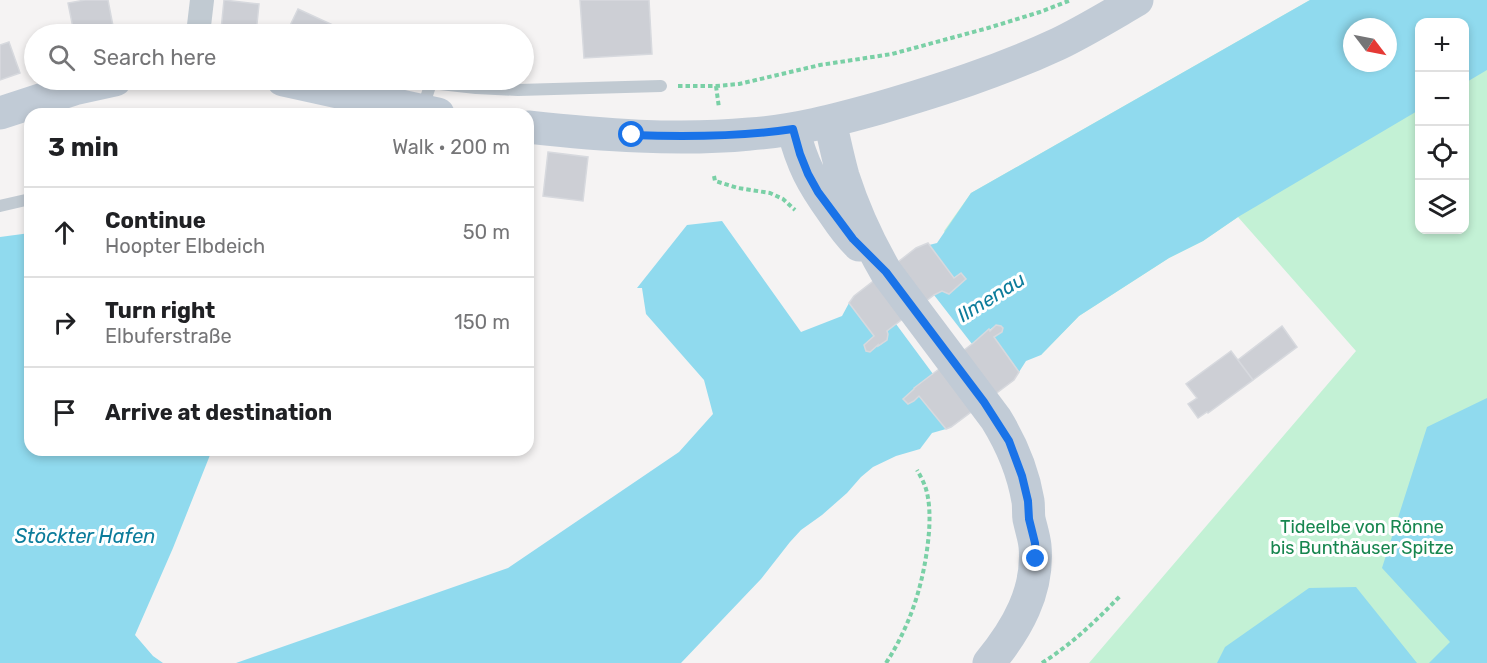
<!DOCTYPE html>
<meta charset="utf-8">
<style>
:root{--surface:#fff;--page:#f2f2f2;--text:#202124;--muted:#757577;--line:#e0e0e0}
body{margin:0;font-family:Rubik,sans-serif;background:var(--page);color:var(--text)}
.controls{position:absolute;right:18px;top:18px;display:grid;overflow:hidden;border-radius:12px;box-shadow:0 3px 9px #0003}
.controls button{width:54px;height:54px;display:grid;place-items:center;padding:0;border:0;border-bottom:2px solid var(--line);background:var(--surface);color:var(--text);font:30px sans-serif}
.compass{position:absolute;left:1343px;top:18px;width:54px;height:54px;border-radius:50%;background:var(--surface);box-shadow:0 3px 9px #0003;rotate:122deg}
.stop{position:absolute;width:18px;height:18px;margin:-14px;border:4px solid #1a73e8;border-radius:50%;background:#fff}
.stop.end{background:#1a73e8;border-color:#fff;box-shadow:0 2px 6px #0008}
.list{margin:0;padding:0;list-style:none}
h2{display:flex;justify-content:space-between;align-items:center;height:78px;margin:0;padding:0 24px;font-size:26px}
h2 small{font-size:20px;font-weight:400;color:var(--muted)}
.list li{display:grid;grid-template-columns:39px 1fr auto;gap:18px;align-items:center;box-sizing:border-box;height:90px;padding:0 24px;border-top:2px solid var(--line)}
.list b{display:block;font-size:22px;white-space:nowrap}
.list p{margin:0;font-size:20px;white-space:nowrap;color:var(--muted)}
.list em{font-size:20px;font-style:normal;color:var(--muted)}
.icon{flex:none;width:33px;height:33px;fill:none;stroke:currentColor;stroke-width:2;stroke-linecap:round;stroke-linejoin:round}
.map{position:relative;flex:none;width:1487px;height:663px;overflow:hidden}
.search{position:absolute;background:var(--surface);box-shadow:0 3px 9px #0003;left:24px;top:24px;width:510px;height:66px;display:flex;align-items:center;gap:15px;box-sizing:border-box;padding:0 21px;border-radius:33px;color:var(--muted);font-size:22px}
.panel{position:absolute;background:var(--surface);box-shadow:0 3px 9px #0003;left:24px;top:108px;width:510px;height:348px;border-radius:18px}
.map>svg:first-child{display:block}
.green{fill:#c3f1d5;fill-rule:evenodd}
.water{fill:#90daee;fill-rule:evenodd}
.pier{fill:#f5f3f3}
.building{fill:#cdcfd5;stroke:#d7d9de;stroke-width:1.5}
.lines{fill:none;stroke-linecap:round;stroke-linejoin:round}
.path{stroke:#7ad0a6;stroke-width:4;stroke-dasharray:4.5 3;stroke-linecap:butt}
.lane{stroke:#c1cad2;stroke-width:12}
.street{stroke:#c1cad2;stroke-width:24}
.secondary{stroke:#c1cbd6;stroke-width:33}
.route{stroke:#1a73e8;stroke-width:8}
.labels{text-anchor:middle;stroke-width:6;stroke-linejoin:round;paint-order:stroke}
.park-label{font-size:18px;fill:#17864f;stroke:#fff}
.water-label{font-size:20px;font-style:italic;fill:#0c7c9b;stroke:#fff}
</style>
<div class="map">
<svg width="1487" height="663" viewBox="0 0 1487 663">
<rect width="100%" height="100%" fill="#f5f3f3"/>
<path class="green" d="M1310,0H1487V663H1089L1356,351L1238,217L1203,241L1169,258L1079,316L1041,355L944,231L971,193ZM1420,22H1464V230H1420ZM1352,27H1388V63H1352Z"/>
<path class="water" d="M1310,0H1487V70L1465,83L1464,22H1420L1419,110L1238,217L1203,241L1169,258L1079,316L1041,355L1026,361L1019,372L994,337L1002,331L1001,326L996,325L914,388V389L903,399L908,404L914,401L919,396L946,429L932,433L920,449L896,456L873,467L861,477L847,493L822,515L801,530L790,542L761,579L681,663H236L508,568L679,452L713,414L704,380L646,314L642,288H637L687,225L722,221L801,332L842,316L849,303L874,336L864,345L866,351L870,352L878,345L879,346L887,340L888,334L887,331L889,329L934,295L942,291L949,294L966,279L961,273L954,278L929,245L937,243L971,193ZM1352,27H1388V63H1352Z
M30,233V450H212L173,548L135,635L153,656L163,663H0V237Z
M1487,398V663H1429L1450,642L1382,568L1427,427Z
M1356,587L1417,663H1217L1225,647L1309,588Z"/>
<path class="pier" d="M934,295L972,344L933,374L896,324L928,296L930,298Z"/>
<path class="building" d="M85,0H108L113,26L74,33L68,3Z
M224,0L259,4L256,34L221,30Z
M580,0H649L652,54L584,58Z
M298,9L333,25L328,34H286Z
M9,42L20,73L0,80V45Z
M548,152L588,157L583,201L543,196Z
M928,243L954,278L961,273L966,279L949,294L942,291L934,295L887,331L888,334L887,340L878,346V345L870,352L866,351L864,345L874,336L849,303L854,296L916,248Z
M996,325L1001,326L1003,328L1002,332L994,337L1019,372L1014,380L951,427L946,429L919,396L914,401L908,404L903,399L914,389V388L972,344L989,329L990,331Z
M1282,326L1297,347L1253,380L1238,360Z
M1231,351L1253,380L1208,413L1207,412L1198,418L1188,404L1197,398L1186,384Z"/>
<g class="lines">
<path class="path" d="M678,86H716L739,84L820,65L892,54L988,28L1040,12L1071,0
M716,86L719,108
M714,176L715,181L738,188L770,193L783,199L795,210
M886,663C912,623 925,579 929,532C930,518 930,500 925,486C923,481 920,475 917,470
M1042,663C1072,644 1096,621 1121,595"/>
<path class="lane" d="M422,110L431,83L476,88L518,90L661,86
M0,206L30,199"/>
<path class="street" d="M198,34L202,0"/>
<path class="secondary" d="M283,80L438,114
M0,113L74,89L115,80
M830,121C834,139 838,158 843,176C854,210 868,241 886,272L996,419C1012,445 1023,471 1028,501C1029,507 1028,513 1029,519C1031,528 1034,537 1035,546C1039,591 1017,629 989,663
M528,127C601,135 677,141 750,134C794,131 836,120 879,108C940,90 1000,71 1058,44C1085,31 1111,15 1137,0
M793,129C802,164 812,183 833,212C841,224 849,235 859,245"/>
</g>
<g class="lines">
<path class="route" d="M632,135C686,137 739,137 793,129L800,154L808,174L818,192L853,239L886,272L984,402L1009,441L1022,476L1028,501L1029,519L1035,543L1036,559"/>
</g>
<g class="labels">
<g class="park-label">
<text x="1362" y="533">Tideelbe von Rönne<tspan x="1362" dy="21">bis Bunthäuser Spitze</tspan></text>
</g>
<g class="water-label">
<text transform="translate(991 297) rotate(-32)" y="7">Ilmenau</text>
<text x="85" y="543">Stöckter Hafen</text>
</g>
</g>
</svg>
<div class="controls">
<button>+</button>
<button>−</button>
<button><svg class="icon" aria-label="locate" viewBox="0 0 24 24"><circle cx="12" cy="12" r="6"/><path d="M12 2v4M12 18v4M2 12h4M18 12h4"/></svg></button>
<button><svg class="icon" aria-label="layers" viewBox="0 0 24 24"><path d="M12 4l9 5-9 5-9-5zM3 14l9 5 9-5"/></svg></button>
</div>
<svg class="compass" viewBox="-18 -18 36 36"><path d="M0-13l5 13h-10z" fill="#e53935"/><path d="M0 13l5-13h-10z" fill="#757577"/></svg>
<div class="stop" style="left:632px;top:135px"></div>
<div class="stop end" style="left:1036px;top:559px"></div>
<div class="search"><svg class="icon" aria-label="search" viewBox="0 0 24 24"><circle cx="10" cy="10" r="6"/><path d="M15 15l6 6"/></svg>Search here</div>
<section class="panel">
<h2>3 min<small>Walk · 200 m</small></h2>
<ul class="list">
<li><svg class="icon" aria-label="ahead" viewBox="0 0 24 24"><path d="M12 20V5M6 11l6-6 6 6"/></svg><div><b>Continue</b><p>Hoopter Elbdeich</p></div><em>50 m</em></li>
<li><svg class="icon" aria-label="right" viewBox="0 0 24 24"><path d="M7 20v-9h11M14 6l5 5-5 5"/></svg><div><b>Turn right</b><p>Elbuferstraße</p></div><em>150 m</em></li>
<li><svg class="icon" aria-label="arrive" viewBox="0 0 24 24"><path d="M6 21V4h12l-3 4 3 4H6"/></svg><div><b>Arrive at destination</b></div></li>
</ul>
</section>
</div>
